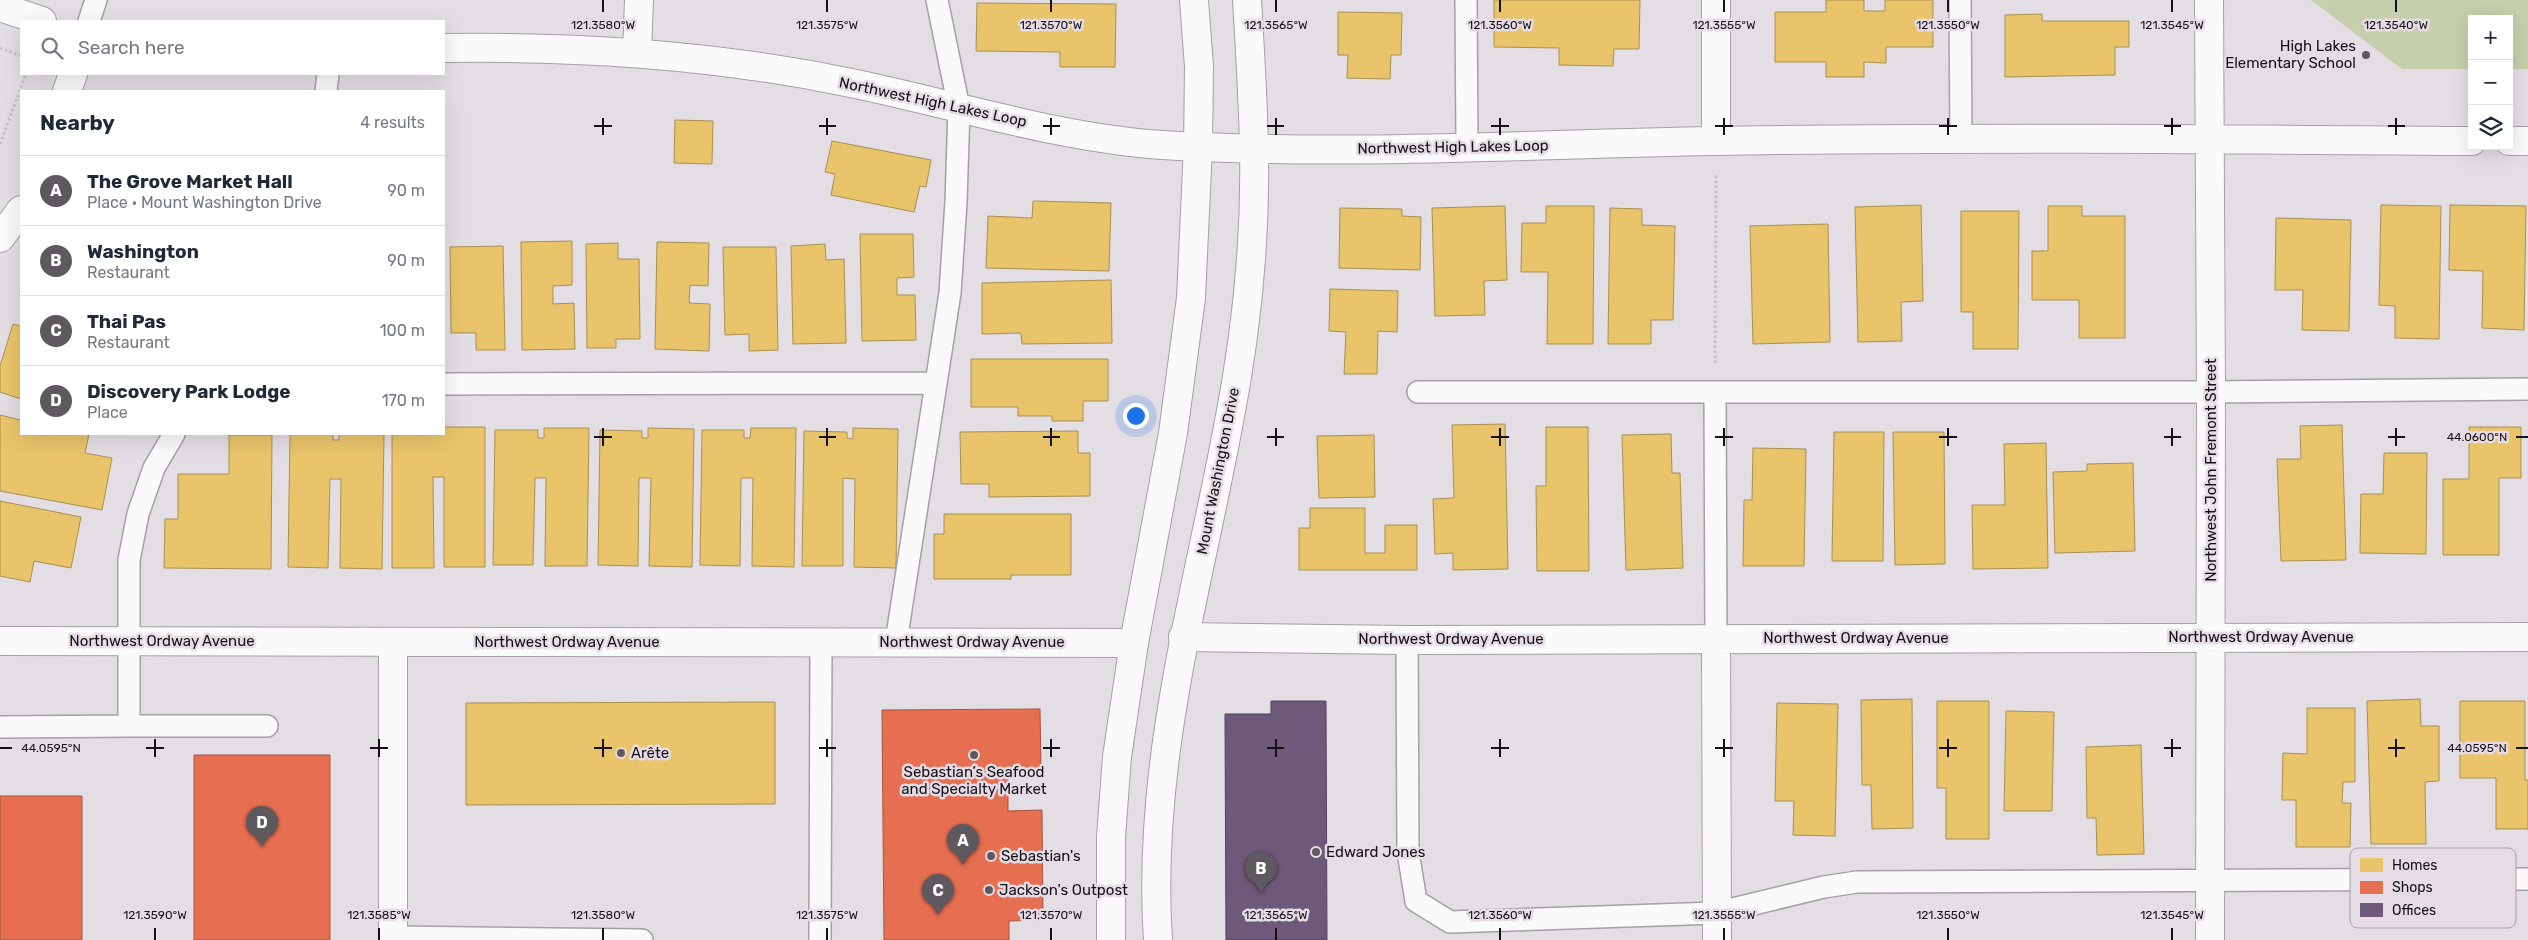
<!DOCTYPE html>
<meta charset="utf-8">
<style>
:root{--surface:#fff;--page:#f6f6f7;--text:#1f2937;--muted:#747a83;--line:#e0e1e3;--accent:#5d595e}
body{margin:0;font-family:Rubik,sans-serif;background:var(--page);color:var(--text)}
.controls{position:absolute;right:15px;top:15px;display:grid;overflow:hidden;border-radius:0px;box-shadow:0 5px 20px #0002}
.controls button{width:45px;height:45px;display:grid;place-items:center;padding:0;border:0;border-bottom:1px solid var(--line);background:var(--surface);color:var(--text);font:25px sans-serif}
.you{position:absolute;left:1135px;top:415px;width:18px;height:18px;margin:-12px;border:4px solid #fff;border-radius:50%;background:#1a73e8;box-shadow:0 0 0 8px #1a73e833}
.badge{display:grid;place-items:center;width:32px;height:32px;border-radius:50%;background:var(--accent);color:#fff;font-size:16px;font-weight:700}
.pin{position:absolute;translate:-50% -41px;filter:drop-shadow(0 1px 2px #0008)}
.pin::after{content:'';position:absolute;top:26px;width:18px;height:15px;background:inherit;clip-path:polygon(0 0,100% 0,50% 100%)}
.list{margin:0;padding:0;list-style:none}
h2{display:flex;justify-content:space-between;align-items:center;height:65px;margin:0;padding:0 20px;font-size:21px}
h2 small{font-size:16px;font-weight:400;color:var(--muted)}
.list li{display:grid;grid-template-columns:32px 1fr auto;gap:15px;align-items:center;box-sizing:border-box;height:70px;padding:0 20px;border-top:1px solid var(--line)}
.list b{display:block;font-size:19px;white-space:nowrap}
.list p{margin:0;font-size:16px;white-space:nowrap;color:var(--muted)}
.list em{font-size:16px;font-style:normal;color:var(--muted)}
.icon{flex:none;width:28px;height:28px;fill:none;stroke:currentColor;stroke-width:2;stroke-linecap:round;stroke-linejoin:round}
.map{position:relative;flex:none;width:2528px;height:940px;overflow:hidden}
.search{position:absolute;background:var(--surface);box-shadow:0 5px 20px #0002;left:20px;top:20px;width:425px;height:55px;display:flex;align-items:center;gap:12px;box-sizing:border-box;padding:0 18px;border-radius:0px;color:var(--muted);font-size:19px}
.panel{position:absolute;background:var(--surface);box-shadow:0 5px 20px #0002;left:20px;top:90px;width:425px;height:345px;border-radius:0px}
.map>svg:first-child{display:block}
.green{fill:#c6cfac}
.homes{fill:#e9c46a;stroke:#a98f51}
.shops{fill:#e76f51;stroke:#a8533f}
.offices{fill:#6d597a;stroke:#53445c}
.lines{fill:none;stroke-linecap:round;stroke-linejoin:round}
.lane-casing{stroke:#a4a0a5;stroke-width:24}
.street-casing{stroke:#a4a0a5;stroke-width:30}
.secondary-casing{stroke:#a4a0a5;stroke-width:30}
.path{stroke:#c2c1c3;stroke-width:3;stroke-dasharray:2.5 2.5;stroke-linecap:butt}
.lane{stroke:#fbfafb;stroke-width:21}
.street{stroke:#fbfafb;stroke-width:28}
.secondary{stroke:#fbfafb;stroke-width:28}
.ticks{fill:none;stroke:#151216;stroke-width:2}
.poi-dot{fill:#5d595e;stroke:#e5dce6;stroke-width:2}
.labels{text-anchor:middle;stroke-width:5;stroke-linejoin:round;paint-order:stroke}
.poi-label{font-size:15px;fill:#151216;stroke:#e5dce6;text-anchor:start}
.street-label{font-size:15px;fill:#151216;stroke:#e5dce6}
.key{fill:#e5dce6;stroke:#a79fa8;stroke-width:1}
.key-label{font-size:14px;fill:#151216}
.ticks-label{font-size:12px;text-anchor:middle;fill:#151216;stroke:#e5dce6;stroke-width:5;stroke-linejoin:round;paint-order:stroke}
</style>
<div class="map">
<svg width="2528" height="940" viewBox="0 0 2528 940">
<rect width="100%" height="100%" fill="#e3dee4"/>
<path class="green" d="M2311,0H2528V69H2509V19H2472V69H2402Z"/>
<path class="homes" d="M1494,0H1640L1639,49H1614L1613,66L1559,65V48L1494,47Z
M1826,0H1864V11H1885V0H1933V47H1886V63L1864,62V77H1826V62H1775V12H1826Z
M977,3L1116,4L1115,67H1060V52L976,51Z
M1338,12L1402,13L1401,55H1391L1390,79L1347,78L1348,55H1338Z
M2042,14V21H2129V47H2115V75L2005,77V15Z
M675,120L713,121L712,164L674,163Z
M832,141L931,160L926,187L920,186L914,212L831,195L835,174L825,172Z
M1033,201L1111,203L1109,271L986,268L988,216L1032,218Z
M1921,205L1923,301L1901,302L1902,341L1858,342L1855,207Z
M2381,205L2441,206L2439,339L2395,338V306L2379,305Z
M2450,205L2526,206L2524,330L2482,328L2483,271L2449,270Z
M1505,206L1507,280L1484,281L1485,315L1435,316L1432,208Z
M1546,206H1594L1593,344H1547L1548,272H1521L1522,223H1546Z
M2048,206H2082V216H2125V338H2079V300H2032V251H2048Z
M1340,208L1402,209V216L1421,217L1420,270L1339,268Z
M1610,208L1642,209V225L1675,226L1673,320H1651V344H1608Z
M1961,211H2019L2018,349H1973V312H1961Z
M2276,218L2351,220L2349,331L2302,330L2303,290H2275Z
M1828,224L1830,342L1753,344L1750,226Z
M860,234H913L914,277L897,278V295H915L916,340L862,341Z
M572,241V285L553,286V304L574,303L575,349L522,350L521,242Z
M657,242L709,243L708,286L690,285L689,303L710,304L709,351L655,349Z
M618,243V259H639L640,339H616V348H587L586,244Z
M825,244L826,260L844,259L846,343L793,344L791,246Z
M503,246L505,350H476V333H451L450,247Z
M723,247H776L778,350L749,351V334L725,335Z
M1111,280L1112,343L1022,344L1021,333L982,334V283Z
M1330,289L1398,291L1397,332L1378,331L1377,374H1344L1346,332L1329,331Z
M13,324L21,326V399L0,392V366Z
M971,359H1108V401H1083V421H1052V416H1018V407H971Z
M0,415L21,420V434H89L85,453L112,458L102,510L0,491Z
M1505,424L1508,569L1453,570V553L1435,554L1433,499L1454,498L1452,425Z
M2342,425L2346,560L2281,561L2277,459H2301L2300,426Z
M444,427H485V567H444V477H433L434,568H392V434H444Z
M1546,427H1588L1589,571H1537L1536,486H1546Z
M2469,427H2521V478H2499V555H2443V479H2469Z
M544,428H589L587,566H545L546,478H535L533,565H493L495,430H538V438H544Z
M648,428L694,429L692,567L649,566L651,478H639L638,566L598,565L600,430L642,431V438H648Z
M751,428H796L794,567L752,566L753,478H741L740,566L700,565L702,430H744V438H750Z
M853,428L898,429L896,568L854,567L855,479L843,478V566H802L804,431L847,432V438L853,439Z
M1078,431V453H1090V496L989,497V484H961L960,432Z
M1834,432H1884L1883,561H1832Z
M1893,432H1944L1945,564L1895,565Z
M290,434H333V440H339V434H384L382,569L340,568L341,479H330L328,568L288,567Z
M1671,434L1672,473H1680L1683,568L1626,570L1622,435Z
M229,435H272L271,569L164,568L165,519H178V474H229Z
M1374,435L1375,497L1319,498L1317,436Z
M2046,443L2048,568L1973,569L1972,505H2005L2004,444Z
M1753,448L1806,449L1804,566H1743L1744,500H1752Z
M2384,453H2427L2426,554L2360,553L2361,494H2383Z
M2133,463L2135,551L2055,553L2053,472L2087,471V464Z
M0,501L81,517L71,568L34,561L30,582L0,576Z
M1310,508H1365V553H1385V525H1417V570H1299V528H1310Z
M944,514H1071V575H1011V579H934V534H944Z
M1912,699L1913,828L1872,829L1871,785H1862L1861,700Z
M2420,699L2421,726H2439V781L2425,782L2426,844H2371L2367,701Z
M1937,701H1989V839H1946V788H1937Z
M2460,701H2525V780H2528V829H2496V778H2460Z
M775,702V804L466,805V703Z
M1777,703L1838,704L1835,836L1793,835L1794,801H1775Z
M2307,708H2355V782H2343L2342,803H2351L2350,847H2296V800H2282L2283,753L2307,754Z
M2006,711L2054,712L2052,811H2004Z
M2141,745L2144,854L2097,855L2096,818H2087L2086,747Z"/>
<path class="shops" d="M1040,709L1041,768L1008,769V811L1042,810L1043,920L1009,921V940H884L882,710Z
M194,755H330V940H194Z
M0,796H82V940H0Z"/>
<path class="offices" d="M1271,701H1326L1327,940H1226L1225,714H1271Z"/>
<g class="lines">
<g class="lane-casing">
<path id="lane" d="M1466,0L1467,147
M1960,0L1961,140
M89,21L96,0
M326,91L328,74
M444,384L935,383
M1418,392H2211L2528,389
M1715,392L1716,638
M174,434L154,468L138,514L129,560V726H267
M1407,640L1408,852L1416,901L1450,922L1716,913L1824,887L1857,882L2528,879
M896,642L950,293L956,202L959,108L937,0
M0,727L129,726
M393,937L642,940
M820,940L821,642"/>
</g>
<g class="street-casing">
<path id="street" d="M1716,0V141
M2209,0L2211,392L2210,940
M0,7L42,21
M444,48C580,46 717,55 851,83C953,104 1058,138 1162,145C1346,156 1530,144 1714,141C1967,137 2219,139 2472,141
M637,53L639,0
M67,91L73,74
M2509,141H2528
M0,238L21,210
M1183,637L1407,640L2528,637
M1716,638L1717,940
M0,641L1134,643
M393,940V643"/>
</g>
<g class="secondary-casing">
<path id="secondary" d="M1111,940V837L1117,757L1134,643L1173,433L1191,298L1198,147L1199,67L1194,0
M1158,940C1146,765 1196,597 1228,427C1246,336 1256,240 1254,148C1253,98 1250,49 1247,0"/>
</g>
<path class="path" d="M0,48L21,56
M0,144L26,74
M1715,363L1716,174"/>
<use href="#lane" class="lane"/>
<use href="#street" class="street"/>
<use href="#secondary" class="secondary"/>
</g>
<path class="ticks" d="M603,0V12M827,0V12M1051,0V12M1276,0V12M1500,0V12M1724,0V12M1948,0V12M2172,0V12M2396,0V12M603,118V135M827,118V135M1051,118V135M1276,118V135M1500,118V135M1724,118V135M1948,118V135M2172,118V135M2396,118V135M594,126H612M819,126H836M1043,126H1060M1267,126H1284M1491,126H1509M1715,126H1733M1939,126H1957M2164,126H2181M2388,126H2405M603,428V446M827,428V446M1051,428V446M1276,428V446M1500,428V446M1724,428V446M1948,428V446M2172,428V446M2396,428V446M594,437H612M819,437H836M1043,437H1060M1267,437H1284M1491,437H1509M1715,437H1733M1939,437H1957M2164,437H2181M2388,437H2405M2516,437H2528M155,739V757M379,739V757M603,739V757M827,739V757M1051,739V757M1276,739V757M1500,739V757M1724,739V757M1948,739V757M2172,739V757M2396,739V757M0,748H12M146,748H164M370,748H388M594,748H612M819,748H836M1043,748H1060M1267,748H1284M1491,748H1509M1715,748H1733M1939,748H1957M2164,748H2181M2388,748H2405M2516,748H2528M155,928V940M379,928V940M603,928V940M827,928V940M1051,928V940M1276,928V940M1500,928V940M1724,928V940M1948,928V940M2172,928V940"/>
<g class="poi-dot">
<circle cx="2366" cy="55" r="5"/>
<circle cx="621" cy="753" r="5"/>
<circle cx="974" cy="755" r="5"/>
<circle cx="1316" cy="852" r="5"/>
<circle cx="991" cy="856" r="5"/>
<circle cx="989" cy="890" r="5"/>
</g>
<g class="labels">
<g class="poi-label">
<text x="2356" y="51" text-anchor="end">High Lakes<tspan x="2356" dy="17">Elementary School</tspan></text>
<text x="631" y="758">Arête</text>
<text x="974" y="777" text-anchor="middle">Sebastian’s Seafood<tspan x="974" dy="17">and Specialty Market</tspan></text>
<text x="1326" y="857">Edward Jones</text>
<text x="1001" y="861">Sebastian's</text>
<text x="999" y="895">Jackson's Outpost</text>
</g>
<g class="street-label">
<text transform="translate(933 102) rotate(12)" y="5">Northwest High Lakes Loop</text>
<text transform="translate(1453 147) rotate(-1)" y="5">Northwest High Lakes Loop</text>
<text transform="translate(2211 470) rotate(-90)" y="5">Northwest John Fremont Street</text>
<text transform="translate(1218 471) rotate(-79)" y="5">Mount Washington Drive</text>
<text x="2261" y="642">Northwest Ordway Avenue</text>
<text x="1856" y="643">Northwest Ordway Avenue</text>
<text x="1451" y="644">Northwest Ordway Avenue</text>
<text x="162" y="646">Northwest Ordway Avenue</text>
<text x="567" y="647">Northwest Ordway Avenue</text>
<text x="972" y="647">Northwest Ordway Avenue</text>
</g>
</g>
<rect x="2350" y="848" width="166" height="80" rx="8" class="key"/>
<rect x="2360" y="858" width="23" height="14" fill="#e9c46a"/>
<rect x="2360" y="881" width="23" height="13" fill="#e76f51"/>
<rect x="2360" y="903" width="23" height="14" fill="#6d597a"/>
<g class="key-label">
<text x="2392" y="870">Homes</text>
<text x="2392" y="892">Shops</text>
<text x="2392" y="915">Offices</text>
</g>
<g class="ticks-label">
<text x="603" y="29">121.3580°W</text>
<text x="827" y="29">121.3575°W</text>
<text x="1051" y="29">121.3570°W</text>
<text x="1276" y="29">121.3565°W</text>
<text x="1500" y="29">121.3560°W</text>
<text x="1724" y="29">121.3555°W</text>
<text x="1948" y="29">121.3550°W</text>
<text x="2172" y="29">121.3545°W</text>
<text x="2396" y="29">121.3540°W</text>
<text x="2477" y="441">44.0600°N</text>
<text x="51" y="752">44.0595°N</text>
<text x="2477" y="752">44.0595°N</text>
<text x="155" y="919">121.3590°W</text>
<text x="379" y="919">121.3585°W</text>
<text x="603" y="919">121.3580°W</text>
<text x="827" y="919">121.3575°W</text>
<text x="1051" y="919">121.3570°W</text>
<text x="1276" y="919">121.3565°W</text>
<text x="1500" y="919">121.3560°W</text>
<text x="1724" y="919">121.3555°W</text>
<text x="1948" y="919">121.3550°W</text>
<text x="2172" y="919">121.3545°W</text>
</g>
</svg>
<div class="controls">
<button>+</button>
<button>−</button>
<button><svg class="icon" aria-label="layers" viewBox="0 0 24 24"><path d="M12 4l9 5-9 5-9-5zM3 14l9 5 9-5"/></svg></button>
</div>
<div class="you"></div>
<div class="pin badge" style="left:963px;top:865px">A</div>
<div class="pin badge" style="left:1261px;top:893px">B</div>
<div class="pin badge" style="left:938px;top:915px">C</div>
<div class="pin badge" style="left:262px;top:847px">D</div>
<div class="search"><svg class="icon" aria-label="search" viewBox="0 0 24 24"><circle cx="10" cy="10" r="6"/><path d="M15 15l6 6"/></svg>Search here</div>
<section class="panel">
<h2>Nearby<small>4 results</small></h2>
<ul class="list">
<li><span class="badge">A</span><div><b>The Grove Market Hall</b><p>Place · Mount Washington Drive</p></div><em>90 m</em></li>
<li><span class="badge">B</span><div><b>Washington</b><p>Restaurant</p></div><em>90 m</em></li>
<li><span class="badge">C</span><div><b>Thai Pas</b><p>Restaurant</p></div><em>100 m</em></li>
<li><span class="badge">D</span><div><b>Discovery Park Lodge</b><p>Place</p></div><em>170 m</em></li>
</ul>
</section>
</div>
